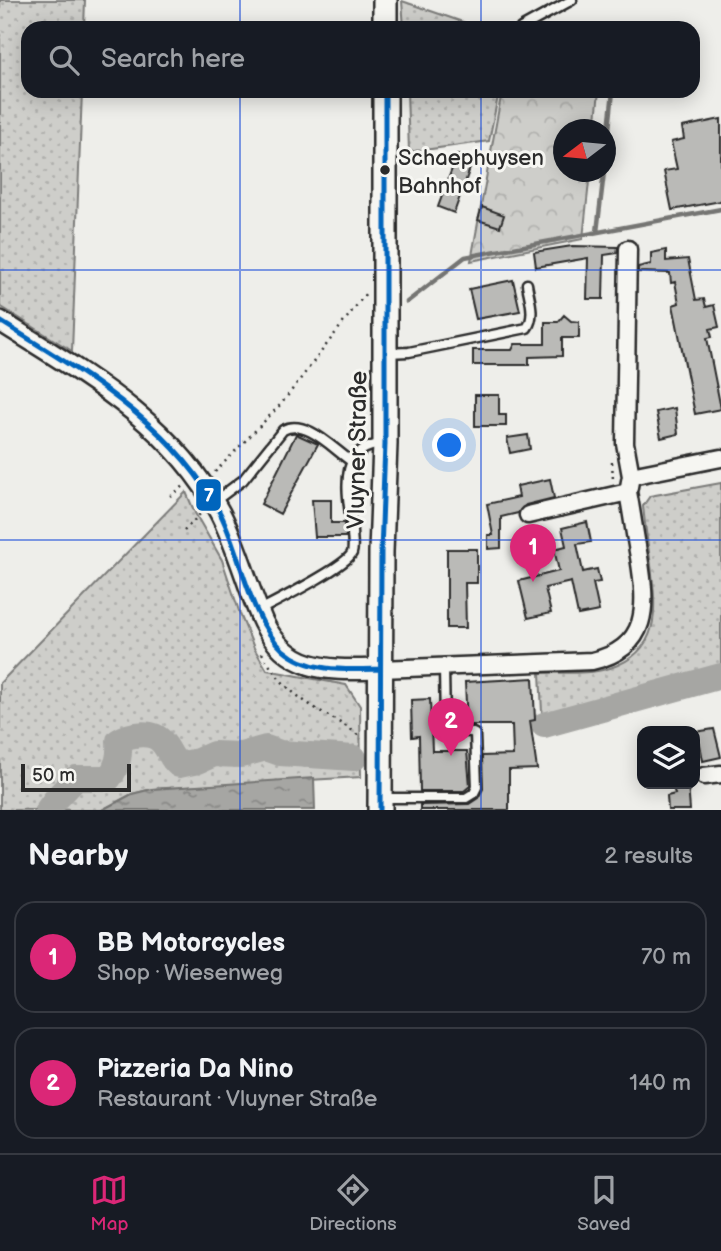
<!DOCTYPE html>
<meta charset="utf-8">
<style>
:root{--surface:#171b24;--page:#242831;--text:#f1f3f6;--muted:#9ea1a6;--line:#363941;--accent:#db2777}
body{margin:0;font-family:"Balsamiq Sans",sans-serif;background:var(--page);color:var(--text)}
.controls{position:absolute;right:21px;bottom:21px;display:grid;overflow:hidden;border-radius:14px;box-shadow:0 4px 18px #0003}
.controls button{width:63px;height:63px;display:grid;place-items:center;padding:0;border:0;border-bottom:2px solid var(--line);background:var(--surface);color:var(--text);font:35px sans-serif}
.compass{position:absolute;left:553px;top:119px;width:63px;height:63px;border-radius:50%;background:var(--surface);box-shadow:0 4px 18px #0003;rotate:254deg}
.scale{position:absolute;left:21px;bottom:18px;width:110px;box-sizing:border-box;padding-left:7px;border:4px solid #2b2b2b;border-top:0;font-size:19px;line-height:24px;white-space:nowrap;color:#2b2b2b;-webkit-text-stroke:5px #f6f6f2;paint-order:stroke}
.you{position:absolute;left:450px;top:446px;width:24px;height:24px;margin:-18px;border:5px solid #fff;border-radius:50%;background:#1a73e8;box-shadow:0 0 0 10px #1a73e833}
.badge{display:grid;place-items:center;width:46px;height:46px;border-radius:50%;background:var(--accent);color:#fff;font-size:23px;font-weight:700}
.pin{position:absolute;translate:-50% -58px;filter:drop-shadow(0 2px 4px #0008)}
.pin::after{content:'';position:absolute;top:37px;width:24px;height:21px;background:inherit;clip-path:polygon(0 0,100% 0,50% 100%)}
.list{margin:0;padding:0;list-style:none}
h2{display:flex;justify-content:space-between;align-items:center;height:91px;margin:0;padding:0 28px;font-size:30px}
h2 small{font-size:23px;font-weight:400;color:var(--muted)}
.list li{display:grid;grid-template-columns:46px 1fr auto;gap:21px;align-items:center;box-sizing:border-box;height:112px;margin:0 14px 14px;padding:0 14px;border:2px solid var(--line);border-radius:21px}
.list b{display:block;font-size:26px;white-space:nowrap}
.list p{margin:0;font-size:23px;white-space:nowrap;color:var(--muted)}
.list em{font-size:23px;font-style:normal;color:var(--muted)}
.icon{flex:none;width:38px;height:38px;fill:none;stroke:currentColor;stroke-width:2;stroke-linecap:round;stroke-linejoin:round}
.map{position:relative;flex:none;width:721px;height:810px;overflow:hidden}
.search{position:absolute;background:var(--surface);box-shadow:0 4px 18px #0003;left:21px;right:21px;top:21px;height:77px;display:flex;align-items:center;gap:18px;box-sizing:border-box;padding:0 24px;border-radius:21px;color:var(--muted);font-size:26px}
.sheet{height:343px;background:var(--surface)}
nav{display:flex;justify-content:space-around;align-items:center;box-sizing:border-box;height:98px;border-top:2px solid var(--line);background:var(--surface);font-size:19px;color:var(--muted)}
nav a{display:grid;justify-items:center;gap:4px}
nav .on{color:var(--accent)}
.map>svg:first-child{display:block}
.grass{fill:url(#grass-dots);stroke:#7c7c7a;stroke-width:2}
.forest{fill:url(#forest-crowns);stroke:#7c7c7a;stroke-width:2}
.water{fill:url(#water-ripples);stroke:#757573;stroke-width:2}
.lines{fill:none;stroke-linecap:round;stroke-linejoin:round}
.stream{stroke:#757573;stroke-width:4.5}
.river{stroke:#a6a6a3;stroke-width:26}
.building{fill:#babab7;stroke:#2b2b2b;stroke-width:2}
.service-casing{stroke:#2b2b2b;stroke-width:13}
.minor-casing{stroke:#2b2b2b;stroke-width:21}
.tertiary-casing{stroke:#2b2b2b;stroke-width:24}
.secondary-casing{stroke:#2b2b2b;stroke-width:28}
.path{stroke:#2b2b2b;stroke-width:2.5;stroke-dasharray:2 5;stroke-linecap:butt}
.service{stroke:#f6f6f2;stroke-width:8}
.minor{stroke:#f6f6f2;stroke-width:16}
.tertiary{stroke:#f6f6f2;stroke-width:19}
.secondary{stroke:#f6f6f2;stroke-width:23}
.bus-1-casing{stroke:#f6f6f2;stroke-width:10}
.bus-1{stroke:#0065bd;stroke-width:5}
.grid{fill:none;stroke:#1d4ed8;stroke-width:2;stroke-opacity:0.55}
.bus-dot{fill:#2b2b2b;stroke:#f6f6f2;stroke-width:2.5}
.labels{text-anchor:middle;stroke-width:6;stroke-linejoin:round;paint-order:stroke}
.bus-label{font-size:22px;fill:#2b2b2b;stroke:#f6f6f2;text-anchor:start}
.street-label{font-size:24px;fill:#2b2b2b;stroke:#f6f6f2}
.line-badge{stroke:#f6f6f2;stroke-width:2.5}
.badge-label{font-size:19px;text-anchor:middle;font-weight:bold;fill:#fff}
</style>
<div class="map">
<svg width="721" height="810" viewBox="0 0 721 810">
<defs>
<pattern id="grass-dots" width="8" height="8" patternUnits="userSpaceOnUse" patternTransform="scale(1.75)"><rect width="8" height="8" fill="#cececa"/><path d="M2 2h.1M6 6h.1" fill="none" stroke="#b1b1ae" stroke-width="1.8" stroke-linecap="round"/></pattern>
<pattern id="forest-crowns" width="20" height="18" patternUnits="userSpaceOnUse" patternTransform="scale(1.75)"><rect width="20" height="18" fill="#cececa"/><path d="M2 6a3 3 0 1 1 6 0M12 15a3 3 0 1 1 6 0" fill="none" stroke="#b1b1ae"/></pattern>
<pattern id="water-ripples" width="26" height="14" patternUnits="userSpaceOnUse" patternTransform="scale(1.75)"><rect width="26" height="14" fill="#a6a6a3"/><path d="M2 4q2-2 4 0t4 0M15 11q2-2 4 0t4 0" fill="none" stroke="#878785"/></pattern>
</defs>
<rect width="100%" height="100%" fill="#eeeeea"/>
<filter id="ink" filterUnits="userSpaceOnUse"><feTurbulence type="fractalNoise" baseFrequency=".0143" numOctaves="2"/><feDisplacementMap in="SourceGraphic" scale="14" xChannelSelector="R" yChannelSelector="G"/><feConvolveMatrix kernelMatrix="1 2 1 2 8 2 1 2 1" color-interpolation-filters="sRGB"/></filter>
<g filter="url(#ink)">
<path class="grass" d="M0,0H85L84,28H28V91H82L72,351L0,306Z
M402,1L480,28H404Z
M407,91H499L489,141L409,152Z
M721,483V683L543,732L540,673C563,672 588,675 610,668C662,651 656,609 651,565C648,546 645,526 643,506L650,496Z
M186,492L195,513L222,560L240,614L254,648L267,670L346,685L360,706L361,777L152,789L132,794L102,810H0V683Z"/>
<path class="forest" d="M502,91H599L595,129L564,130V172H590L583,239L471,261Z"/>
<path class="water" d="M314,778L315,810H102L132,794L152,789Z"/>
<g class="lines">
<path class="stream" d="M606,158L613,91
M597,232L604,172
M407,302L465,257L721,209"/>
<path class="river" d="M544,725L721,676
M48,810L56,799L76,778H109C118,766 120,756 119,741C130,734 152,730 162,742C169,749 170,758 179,765L198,761L214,754L241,755L266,748L280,753L354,758"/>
</g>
<path class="building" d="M721,119V201L672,210L664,171L677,169L671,142L684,139L682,127Z
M457,155L473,160L454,213L438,207Z
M482,207L504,215L500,227L478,220Z
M572,246L618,247L617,253L604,255L603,299H587L588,258L536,267L534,252Z
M666,250V261L688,259L696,300L704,299L706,307L714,305L719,327L710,329L712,337L707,338L721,409L695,414L673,305L679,303L675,282L671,283L670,273L638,272V267L651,264V253Z
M513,280L520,311L476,319L469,289Z
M564,315L571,321L579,322V338H562V356L529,357V365H473V350H512L515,344H545V322H558Z
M475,395H499V415H506V426H475Z
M675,408L678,434L661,438L656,412Z
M296,434L318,444L280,514L261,504Z
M528,435L530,449L510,453L507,438Z
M550,479L554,498L526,505L518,513L501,517V548L488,549V535H493L487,504L519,497L517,486Z
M312,500H331V523H344L346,537H315Z
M587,522L591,542L577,544L583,572L597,569L600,582L593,583L599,611L578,615L571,582L545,588L551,613L528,618L519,581L559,571L554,549L566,546L562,528Z
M447,549H477V583H465L466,628H447Z
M533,678L535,720L530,721L537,769L509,770V810H420V805L469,804L478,798L483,789L482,756L513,755L512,725H467L465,682Z
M430,699L432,751H467L470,786L464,791H420L419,736L412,737L411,700Z
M714,729L721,757L703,761L700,744L695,745V732Z
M672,784H688L690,810H668L667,796L675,794Z"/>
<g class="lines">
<g class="service-casing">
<path id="service" d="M521,28L572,0
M387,353L409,352L527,328C536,315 529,298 527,284
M215,501L243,480L283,430C306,418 333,449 351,461
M260,610C277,601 345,567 352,553C354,547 352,538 352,531C349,498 334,448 382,444
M383,798H466L474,793L477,787L475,734L471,732L448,731L445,725L444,668"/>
</g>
<g class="minor-casing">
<path id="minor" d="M628,249L625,443L631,476
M528,515L628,492
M380,669L592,661C650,648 647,606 639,557C635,536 632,514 628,492L631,476L721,458
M704,776L721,774"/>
</g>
<g class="tertiary-casing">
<path id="tertiary" d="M0,321C84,374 171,422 220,513C238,548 247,586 263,622C289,674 330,670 380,669"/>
</g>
<g class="secondary-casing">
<path id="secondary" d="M385,28V0
M380,810L381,552L385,444V91"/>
</g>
<path class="path" d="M612,462L613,480
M215,472L282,403L366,293
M170,496L184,486
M184,531L201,513
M262,653C287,698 314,706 355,732L361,739"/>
<use href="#service" class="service"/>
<use href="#minor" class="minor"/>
<use href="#tertiary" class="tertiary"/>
<use href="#secondary" class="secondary"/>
<g class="bus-1-casing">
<path id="bus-1" d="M0,321C83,373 175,425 221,515C242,557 249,618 283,650C309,673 348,670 380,669
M380,810L381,552L385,444V91"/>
</g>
<use href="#bus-1" class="bus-1"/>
</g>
</g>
<path class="grid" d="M240,0V28M481,0V28M240,91V810M481,91V810M0,270H721M0,540H721"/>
<circle class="bus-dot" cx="385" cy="170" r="6"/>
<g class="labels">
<g class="bus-label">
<text x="398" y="165">Schaephuysen<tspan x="398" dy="28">Bahnhof</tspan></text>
</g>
<g class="street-label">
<text transform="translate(357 450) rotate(-89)" y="8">Vluyner Straße</text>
</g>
</g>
<rect class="line-badge" x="195" y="478" width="27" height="34" rx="7" fill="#0065bd"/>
<g class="badge-label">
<text x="209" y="502">7</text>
</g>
</svg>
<div class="controls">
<button><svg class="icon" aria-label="layers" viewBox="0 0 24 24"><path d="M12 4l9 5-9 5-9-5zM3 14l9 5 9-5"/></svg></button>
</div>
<svg class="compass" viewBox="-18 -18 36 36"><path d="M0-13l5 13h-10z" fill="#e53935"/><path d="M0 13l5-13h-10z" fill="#9ea1a6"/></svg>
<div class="scale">50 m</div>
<div class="you"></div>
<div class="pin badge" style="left:533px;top:582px">1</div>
<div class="pin badge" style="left:451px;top:756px">2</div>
<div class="search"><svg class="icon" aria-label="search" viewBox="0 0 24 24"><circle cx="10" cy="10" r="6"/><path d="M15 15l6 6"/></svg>Search here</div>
</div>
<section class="sheet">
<h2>Nearby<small>2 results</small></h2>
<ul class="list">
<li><span class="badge">1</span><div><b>BB Motorcycles</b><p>Shop · Wiesenweg</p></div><em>70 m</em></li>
<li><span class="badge">2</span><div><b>Pizzeria Da Nino</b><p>Restaurant · Vluyner Straße</p></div><em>140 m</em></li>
</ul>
</section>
<nav>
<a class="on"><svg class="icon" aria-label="map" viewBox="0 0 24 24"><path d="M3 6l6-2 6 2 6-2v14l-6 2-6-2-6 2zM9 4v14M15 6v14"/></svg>Map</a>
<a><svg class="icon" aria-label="directions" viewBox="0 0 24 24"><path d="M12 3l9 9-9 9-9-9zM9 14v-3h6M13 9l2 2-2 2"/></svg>Directions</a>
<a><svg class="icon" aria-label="saved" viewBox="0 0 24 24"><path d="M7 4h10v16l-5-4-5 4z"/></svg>Saved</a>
</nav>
